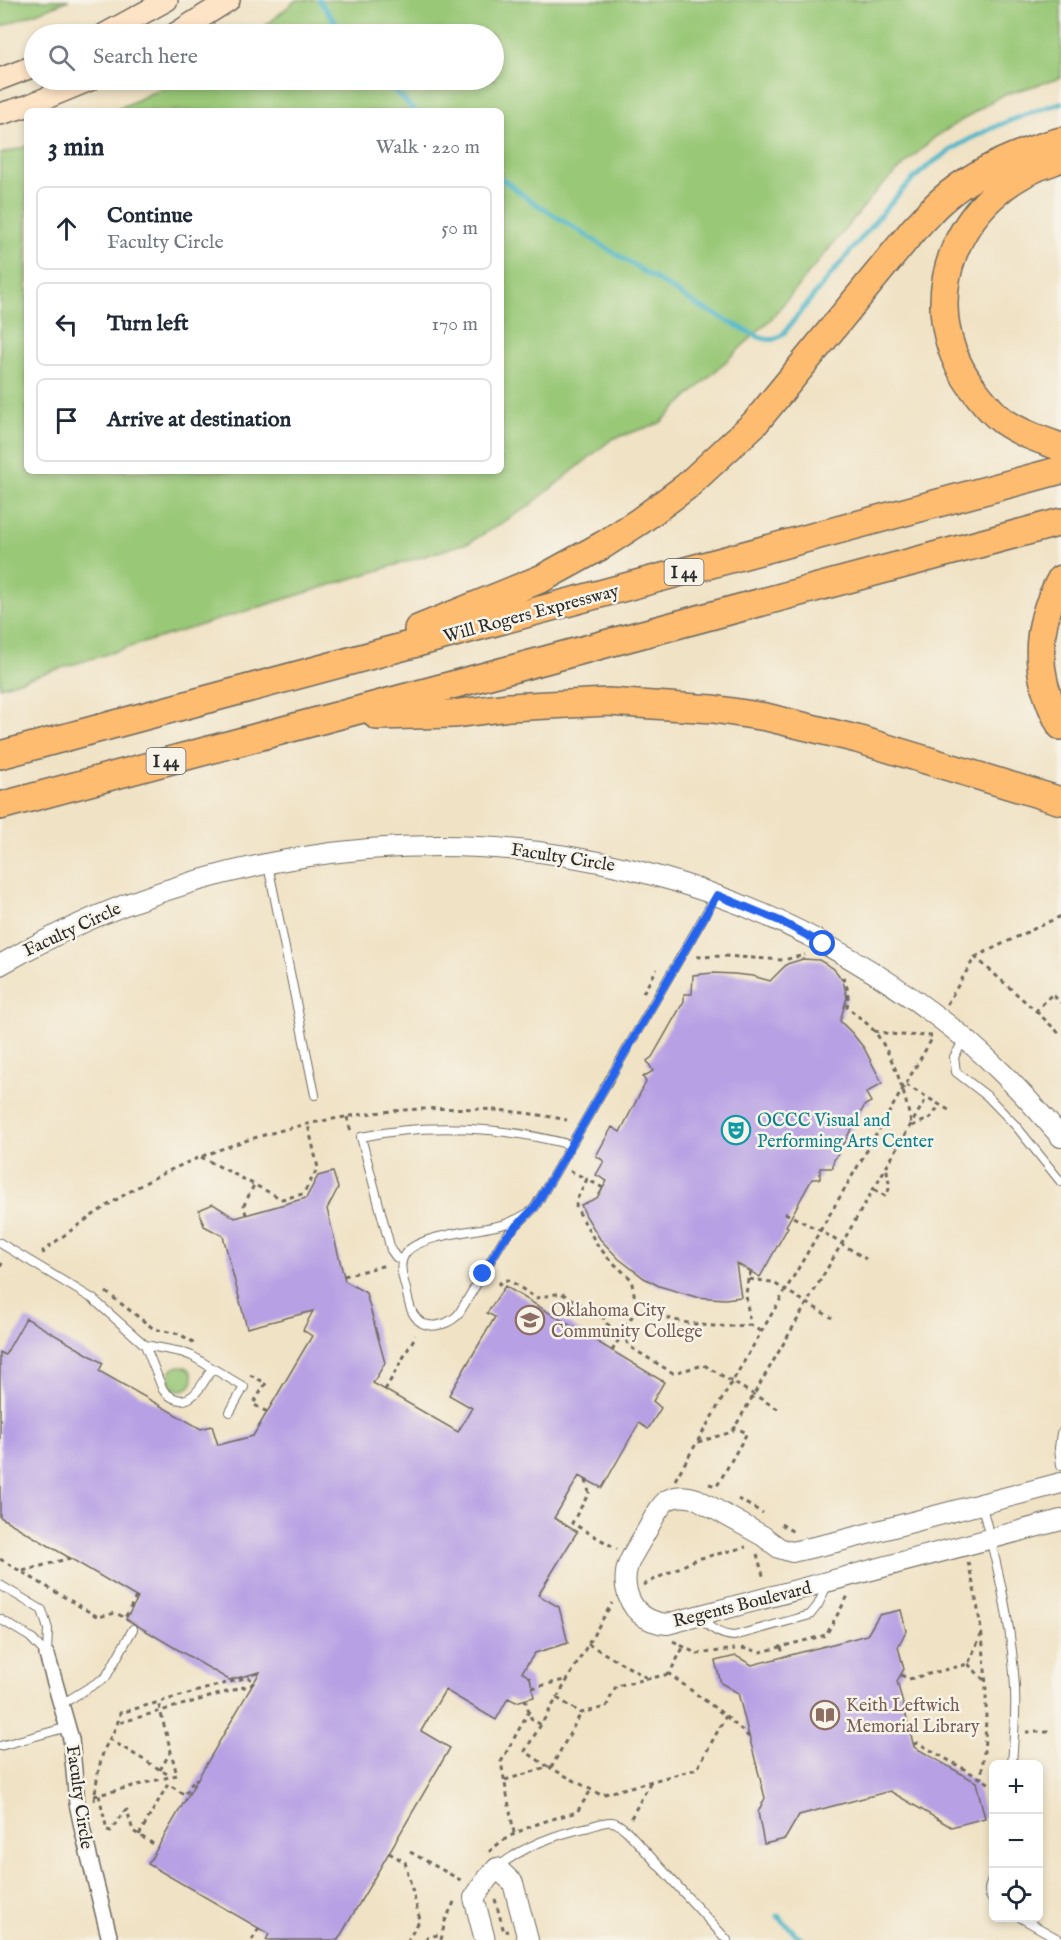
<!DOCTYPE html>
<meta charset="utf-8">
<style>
:root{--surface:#fff;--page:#f2f2f3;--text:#1f2937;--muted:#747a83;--line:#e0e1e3}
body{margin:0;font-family:"IM FELL English",serif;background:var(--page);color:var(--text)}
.controls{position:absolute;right:18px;bottom:18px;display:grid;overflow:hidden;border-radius:9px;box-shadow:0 3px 9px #0003}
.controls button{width:54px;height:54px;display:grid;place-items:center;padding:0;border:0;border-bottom:2px solid var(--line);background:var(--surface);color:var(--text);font:30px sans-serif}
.stop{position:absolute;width:18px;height:18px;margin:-14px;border:4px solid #2563eb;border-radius:50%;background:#fff}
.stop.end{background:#2563eb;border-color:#fff;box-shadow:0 2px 6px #0008}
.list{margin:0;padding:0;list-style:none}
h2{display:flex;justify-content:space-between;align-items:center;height:78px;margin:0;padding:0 24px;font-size:26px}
h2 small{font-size:20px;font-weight:400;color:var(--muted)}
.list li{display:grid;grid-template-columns:39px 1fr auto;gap:18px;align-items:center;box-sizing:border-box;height:84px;margin:0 12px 12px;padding:0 12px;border:2px solid var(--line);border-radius:9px}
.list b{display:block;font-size:22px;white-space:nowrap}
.list p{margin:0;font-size:20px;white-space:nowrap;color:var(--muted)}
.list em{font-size:20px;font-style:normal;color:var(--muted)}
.icon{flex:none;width:33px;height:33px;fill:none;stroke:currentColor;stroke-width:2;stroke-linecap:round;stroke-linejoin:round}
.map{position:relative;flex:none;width:1061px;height:1940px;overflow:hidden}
.search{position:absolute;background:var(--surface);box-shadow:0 3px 9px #0003;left:24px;top:24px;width:480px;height:66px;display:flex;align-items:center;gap:15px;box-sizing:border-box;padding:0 21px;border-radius:33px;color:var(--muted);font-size:22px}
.panel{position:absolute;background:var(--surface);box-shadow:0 3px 9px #0003;left:24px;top:108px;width:480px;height:366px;border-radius:9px}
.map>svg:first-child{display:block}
.green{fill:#99c877;stroke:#627a51;stroke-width:1.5}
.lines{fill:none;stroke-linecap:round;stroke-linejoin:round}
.stream{stroke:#4ab5c7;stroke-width:5}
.building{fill:#b7a0e4}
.service-casing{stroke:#706b61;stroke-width:10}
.minor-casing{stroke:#706b61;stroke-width:18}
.tertiary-casing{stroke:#706b61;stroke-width:22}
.secondary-casing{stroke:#706b61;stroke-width:24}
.motorway-casing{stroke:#706b61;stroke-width:30}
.path{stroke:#706b61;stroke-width:3;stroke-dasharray:4.5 4.5;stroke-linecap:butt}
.service{stroke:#fff;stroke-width:8}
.minor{stroke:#fff;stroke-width:15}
.tertiary{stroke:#fff;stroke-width:20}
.secondary{stroke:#fee4c6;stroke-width:21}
.motorway{stroke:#fdbc70;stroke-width:27}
.route{stroke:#2563eb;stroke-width:8}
.labels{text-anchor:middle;stroke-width:5;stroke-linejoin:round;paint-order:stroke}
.shield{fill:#f7f3e8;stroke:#686764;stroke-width:1.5}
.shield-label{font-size:16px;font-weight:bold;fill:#2b2b2b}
.street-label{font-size:18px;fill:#2b2b2b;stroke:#f7f3e8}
.culture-label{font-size:18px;fill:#0d838f;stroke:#f7f3e8;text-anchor:start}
.education-label{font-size:18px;fill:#785e54;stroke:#f7f3e8;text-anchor:start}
</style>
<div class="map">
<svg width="1061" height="1940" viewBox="0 0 1061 1940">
<rect width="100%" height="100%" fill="#f7f3e8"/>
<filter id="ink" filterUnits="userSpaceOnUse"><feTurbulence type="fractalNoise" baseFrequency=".0167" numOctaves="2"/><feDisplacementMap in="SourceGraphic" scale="12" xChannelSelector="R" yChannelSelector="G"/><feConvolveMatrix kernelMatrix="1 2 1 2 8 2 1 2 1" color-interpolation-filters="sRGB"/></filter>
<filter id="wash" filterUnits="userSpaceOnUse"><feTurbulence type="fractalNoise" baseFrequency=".008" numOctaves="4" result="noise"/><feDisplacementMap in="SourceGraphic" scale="24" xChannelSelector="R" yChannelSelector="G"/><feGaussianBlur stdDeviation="1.35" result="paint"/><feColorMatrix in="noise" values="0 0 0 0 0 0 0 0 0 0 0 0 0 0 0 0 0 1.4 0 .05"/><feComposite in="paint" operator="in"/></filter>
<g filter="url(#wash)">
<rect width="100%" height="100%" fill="#f0e2c4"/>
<path class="green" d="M0,0H69L0,27Z
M296,0H1061V78L1000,96L935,137L880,187L770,320L660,423L612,439L528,507L470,542L0,687V154L27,146V471H501V111H114L178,80H494V34H256Z
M169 1378a12 12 0 1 1 24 0a12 12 0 1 1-24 0Z"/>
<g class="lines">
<path class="stream" d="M319,0L344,34
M384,80L415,111
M501,178L527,198L697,305L759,337C770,341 775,341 784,333C806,304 830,276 854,247C878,218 902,186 932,163C971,134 1015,117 1061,103
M778,1916L802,1940"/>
</g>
<g id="blocks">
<path class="building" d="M803,959L819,960L833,968L838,974L843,981L847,997L840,1021L852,1033L864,1048L882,1083L866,1093L871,1102L865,1105L833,1162V1168H820V1179H812L786,1226L788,1227L760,1277L736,1263L741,1297L725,1299L696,1297L659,1286L644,1278L619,1259L600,1239L586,1216L581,1205L597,1198L607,1181L596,1175L604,1161L596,1156L612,1127L620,1132L646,1082L643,1077L653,1071L647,1061L652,1057L684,1001V994H692L693,975L713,973L734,974L753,976L770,981L787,964Z
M333,1172L338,1188L327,1209L345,1281L366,1293L385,1363L373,1383L458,1432L472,1408L449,1395L495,1317L487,1313L505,1286L664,1382L653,1401L661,1408L648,1429L639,1423L602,1488L579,1476L554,1518L577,1532L538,1595L559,1607L568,1643L535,1653L522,1672L530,1678L534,1697L516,1702L508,1698L496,1720L445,1690L421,1731L450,1748L338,1940H266L269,1934L148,1864L260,1672L229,1680L126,1619L138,1598L0,1517V1352L5,1355L26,1318L103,1363L99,1371L201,1429L212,1426L218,1445L253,1436L312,1336L303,1330L313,1311L247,1328L223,1236L204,1226L199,1210L213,1204L235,1218L306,1198L318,1176Z
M901,1610L906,1631L898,1647L904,1669L897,1681L914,1747L976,1782L985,1818L951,1827L890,1791L799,1815L785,1839L764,1844L758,1812L765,1798L738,1693L721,1683L715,1661L736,1656L752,1665L867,1635L879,1615Z"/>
</g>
</g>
<g filter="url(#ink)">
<use href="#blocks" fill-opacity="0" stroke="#706b61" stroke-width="1.5"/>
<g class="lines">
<g class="service-casing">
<path id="service" d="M268,865L315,1095
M964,1040L954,1057L956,1072L987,1096L1016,1126L1061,1182
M530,1212C522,1217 514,1221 505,1224C482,1231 418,1234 405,1254C398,1264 403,1278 406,1289C408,1298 409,1308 414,1315C425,1332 446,1326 458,1315L503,1240C512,1228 525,1218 535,1207L716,896
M0,1243L93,1299L145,1345L163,1390C187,1415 201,1388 212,1368L192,1356L181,1352L145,1345
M402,1260L396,1257L391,1250L361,1137C429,1122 505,1127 571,1145
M212,1368L244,1387L230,1412
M1061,1433L1059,1448L1061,1465
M982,1506C996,1561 1010,1616 1014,1673C1017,1703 1014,1734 1012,1764
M0,1585L42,1610L48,1629L47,1655
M0,1619L30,1637L47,1655
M700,1619C711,1628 719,1635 734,1636L810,1615L818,1605L827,1585
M62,1704L106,1677L133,1629
M0,1746L68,1727
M498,1867C525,1845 556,1834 589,1827C596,1825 605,1821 612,1822C619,1823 623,1828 628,1832L727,1940
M994,1874C990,1884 985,1893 994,1901
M1021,1918L1060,1940"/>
</g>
<g class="minor-casing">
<path id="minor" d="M47,1655L71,1739L77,1803L83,1832L110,1940"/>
</g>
<g class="tertiary-casing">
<path id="tertiary" d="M0,965C92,911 191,876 297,858C529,819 752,876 939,1018C985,1052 1024,1094 1061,1137
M1061,1483L836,1542L792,1552L779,1548L763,1536L697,1499C687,1496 676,1494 666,1501C657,1509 652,1522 646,1532C640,1543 632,1554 628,1565C625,1573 625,1579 626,1587C630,1610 645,1622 667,1624L1061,1520
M485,1940L474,1898L487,1879L497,1868L513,1883L528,1940"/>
</g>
<g class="secondary-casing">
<path id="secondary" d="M105,34L167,0
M175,34L229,0
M0,79L34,66
M0,114L27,106L90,80"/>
</g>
<g class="motorway-casing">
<path id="motorway" d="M1054,161C957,191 910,302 972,387C981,399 991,412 1003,421C1020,433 1041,440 1061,447
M1061,579C1033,628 1034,677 1061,726
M418,629L543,578L603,545L640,521L687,486L755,423L914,229C923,220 931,210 940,202C974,171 1017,153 1061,141
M377,716L453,714L509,707L608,702L713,709L766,717L857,739L1061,801
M0,755L1061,470
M0,806L1061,522"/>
</g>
<path class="path" d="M697,957L724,956L783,960L805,955
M975,957L1061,916
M843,977C848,987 849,995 847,1007C856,1015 868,1023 875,1032C895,1059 904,1091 911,1123
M643,993L657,969
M947,1004L975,957L1036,1011L1052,994L1061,1003
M1036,1011L1061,1035
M874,1031L898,1035L932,1036
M906,1085L952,1112
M347,1117L351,1132
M912,1126C927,1119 932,1121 939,1104
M201,1157L282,1199L303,1194L318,1168L308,1125
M570,1171L587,1179
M603,1188L587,1179L577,1199L576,1207L596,1243L608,1258L631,1279L637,1308
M874,1189L885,1196C893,1188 887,1178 887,1169
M785,1213L821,1231L866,1259
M246,1215L244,1205L254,1185
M44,1254L43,1251L47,1248C82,1222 116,1198 154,1178C277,1116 432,1092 567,1120
M0,1267L4,1260
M751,1272L748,1279L772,1282L832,1318
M344,1276L386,1265
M748,1279L746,1295L750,1325L762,1332
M498,1285L502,1281L509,1280L536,1298L561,1293L605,1319L607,1324L622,1334L630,1347L673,1373L704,1365L778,1409
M106,1292L154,1329L179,1334L195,1343
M612,1351L637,1308C679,1323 705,1329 750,1325
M250,1375L266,1383L253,1404L267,1412
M385,1390L416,1335
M698,1442L732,1432L927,1097
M586,1480L589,1493L572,1523L617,1549
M675,1480L933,1037
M709,1484L717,1486L747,1433L734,1427
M738,1499L763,1513
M781,1524L795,1533
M757,1554L764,1579
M0,1559L98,1617L116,1613L125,1618L136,1597
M968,1562C986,1635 991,1704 981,1778
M23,1571L70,1558
M643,1585L697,1559L746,1547
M673,1641L697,1654L735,1649
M588,1644L649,1679
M781,1647L784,1657
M742,1648L761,1652L826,1635L849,1594
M968,1664L985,1681
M901,1675L909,1679L968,1664L981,1635
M532,1688L568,1679
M557,1698L612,1603
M525,1699L531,1718L541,1725
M726,1716L749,1737
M1026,1732H1052
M109,1739L169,1775
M914,1744L918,1743L994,1786
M548,1767L525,1751L557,1698L581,1713L606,1707L616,1686L669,1674
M551,1768L581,1713
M160,1770L171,1751
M505,1780L549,1767L601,1795L697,1769L726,1716L669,1674L684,1646
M99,1795L107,1830L111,1831L123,1812L127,1810L133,1831L158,1847
M94,1796L177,1775L158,1702
M94,1801C96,1785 98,1769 103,1753C108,1739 118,1728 120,1713L248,1677L254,1682L251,1685L119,1723
M631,1818L651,1781
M514,1833L501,1762L529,1711
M139,1835L168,1784L185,1795L195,1778L197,1780
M410,1852L464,1882
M489,1852C513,1829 545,1821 577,1812L591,1790
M389,1853L405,1862L420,1920L408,1940
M495,1899L504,1932L508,1931
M252,1940L259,1928
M426,1940L428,1937L442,1934
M441,1940L445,1921L456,1898"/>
<use href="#service" class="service"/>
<use href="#minor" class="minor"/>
<use href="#tertiary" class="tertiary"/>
<use href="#secondary" class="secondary"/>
<use href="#motorway" class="motorway"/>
</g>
</g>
<g class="lines" filter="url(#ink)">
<path class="route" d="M483,1274L503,1240L535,1207L717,895L780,921L823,944"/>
</g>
<defs>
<g id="theatre-ring" transform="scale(1.5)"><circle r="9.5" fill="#f7f3e8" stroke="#0f9aa8" stroke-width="1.5"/><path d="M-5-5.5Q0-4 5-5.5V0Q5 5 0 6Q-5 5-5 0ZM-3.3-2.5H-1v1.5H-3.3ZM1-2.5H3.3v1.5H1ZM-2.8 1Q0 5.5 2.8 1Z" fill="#0f9aa8"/></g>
<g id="university-ring" transform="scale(1.5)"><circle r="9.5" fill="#f7f3e8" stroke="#8d6e63" stroke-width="1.5"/><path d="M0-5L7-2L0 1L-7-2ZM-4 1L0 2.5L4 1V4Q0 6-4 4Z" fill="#8d6e63"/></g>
<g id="library-ring" transform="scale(1.5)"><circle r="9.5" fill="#f7f3e8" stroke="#8d6e63" stroke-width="1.5"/><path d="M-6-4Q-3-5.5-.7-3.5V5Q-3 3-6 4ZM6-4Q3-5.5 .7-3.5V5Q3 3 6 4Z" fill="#8d6e63"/></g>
</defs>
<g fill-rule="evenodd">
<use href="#theatre-ring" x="736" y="1130"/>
<use href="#university-ring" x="530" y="1320"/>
<use href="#library-ring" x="825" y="1715"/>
</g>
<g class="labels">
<g class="shield">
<rect x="664.5" y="559" width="39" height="26" rx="4.5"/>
<rect x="146.5" y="748" width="39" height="26" rx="4.5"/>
</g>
<g class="shield-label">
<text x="684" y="578">I 44</text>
<text x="166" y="767">I 44</text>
</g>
<g class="street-label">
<text transform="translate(531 613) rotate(-15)" y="6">Will Rogers Expressway</text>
<text transform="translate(563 857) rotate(9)" y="6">Faculty Circle</text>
<text transform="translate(72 929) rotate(-25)" y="6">Faculty Circle</text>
<text transform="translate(742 1604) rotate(-14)" y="6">Regents Boulevard</text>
<text transform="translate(80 1797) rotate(82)" y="6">Faculty Circle</text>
</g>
<g class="culture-label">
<text x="757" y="1126">OCCC Visual and<tspan x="757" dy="21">Performing Arts Center</tspan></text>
</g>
<g class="education-label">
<text x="551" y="1316">Oklahoma City<tspan x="551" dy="21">Community College</tspan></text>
<text x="846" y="1711">Keith Leftwich<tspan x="846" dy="21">Memorial Library</tspan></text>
</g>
</g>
</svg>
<div class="controls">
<button>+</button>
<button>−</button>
<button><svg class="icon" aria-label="locate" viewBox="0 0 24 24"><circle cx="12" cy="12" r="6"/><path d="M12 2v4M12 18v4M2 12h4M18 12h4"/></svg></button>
</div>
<div class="stop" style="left:823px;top:944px"></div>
<div class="stop end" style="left:483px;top:1274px"></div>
<div class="search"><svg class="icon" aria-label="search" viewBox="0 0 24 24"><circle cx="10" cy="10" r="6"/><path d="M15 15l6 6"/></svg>Search here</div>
<section class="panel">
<h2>3 min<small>Walk · 220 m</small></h2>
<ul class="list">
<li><svg class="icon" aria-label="ahead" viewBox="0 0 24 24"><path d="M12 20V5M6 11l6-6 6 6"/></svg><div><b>Continue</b><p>Faculty Circle</p></div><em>50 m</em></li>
<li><svg class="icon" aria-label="left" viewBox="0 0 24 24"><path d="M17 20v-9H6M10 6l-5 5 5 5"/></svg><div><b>Turn left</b></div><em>170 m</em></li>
<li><svg class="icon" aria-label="arrive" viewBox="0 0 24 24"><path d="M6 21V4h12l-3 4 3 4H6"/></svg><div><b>Arrive at destination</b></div></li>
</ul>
</section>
</div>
